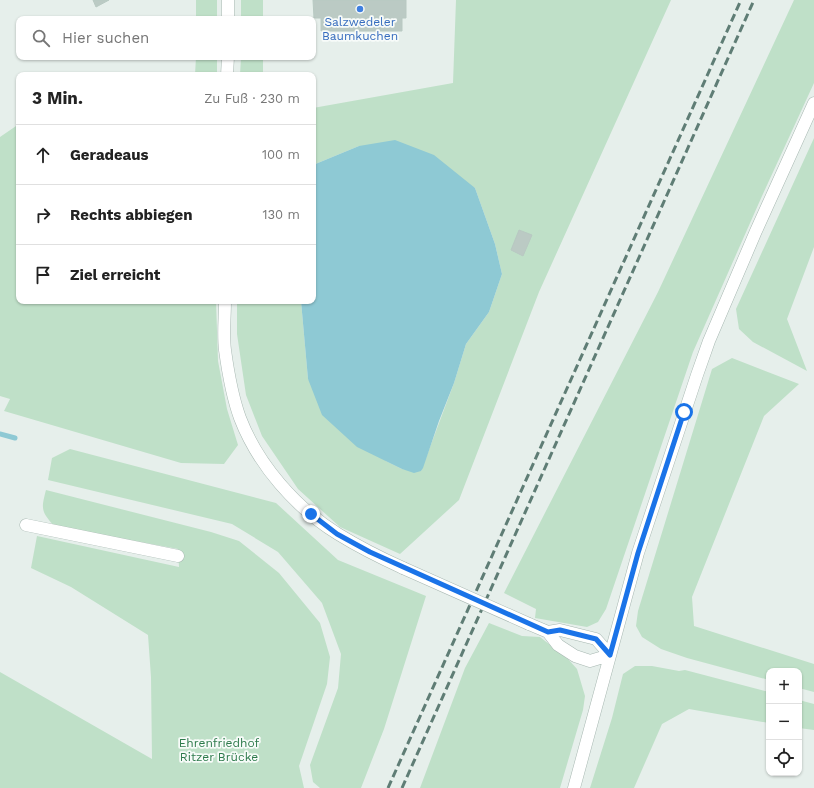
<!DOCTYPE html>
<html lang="de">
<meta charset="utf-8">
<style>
:root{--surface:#fff;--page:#f2f2f2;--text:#222;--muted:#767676;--line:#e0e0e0}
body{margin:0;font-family:"Work Sans",sans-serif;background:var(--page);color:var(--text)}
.controls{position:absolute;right:12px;bottom:12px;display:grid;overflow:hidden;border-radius:8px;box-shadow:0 1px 3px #0004}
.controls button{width:36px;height:36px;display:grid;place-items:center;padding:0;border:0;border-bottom:1px solid var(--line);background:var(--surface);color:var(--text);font:20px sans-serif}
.stop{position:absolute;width:12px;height:12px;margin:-9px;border:3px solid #1a73e8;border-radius:50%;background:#fff}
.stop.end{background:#1a73e8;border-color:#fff;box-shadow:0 1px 4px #0008}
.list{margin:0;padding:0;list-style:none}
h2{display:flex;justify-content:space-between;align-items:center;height:52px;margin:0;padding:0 16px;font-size:17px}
h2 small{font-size:13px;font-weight:400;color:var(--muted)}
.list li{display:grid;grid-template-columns:26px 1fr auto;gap:12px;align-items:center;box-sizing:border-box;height:60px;padding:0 16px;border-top:1px solid var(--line)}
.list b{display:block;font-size:15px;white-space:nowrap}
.list em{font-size:13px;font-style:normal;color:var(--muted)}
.icon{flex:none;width:22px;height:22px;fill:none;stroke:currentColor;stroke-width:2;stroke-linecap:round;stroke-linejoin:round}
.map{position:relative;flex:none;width:814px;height:788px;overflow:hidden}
.search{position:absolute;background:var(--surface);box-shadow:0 1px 3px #0004;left:16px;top:16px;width:300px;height:44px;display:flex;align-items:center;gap:10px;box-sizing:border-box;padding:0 14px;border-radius:8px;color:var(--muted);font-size:15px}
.panel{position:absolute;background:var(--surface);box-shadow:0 1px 3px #0004;left:16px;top:72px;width:300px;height:232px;border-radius:8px}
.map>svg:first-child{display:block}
.green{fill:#bfe0c8}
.water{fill:#8ec9d4}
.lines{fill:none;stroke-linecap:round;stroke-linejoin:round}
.stream{stroke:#8ec9d4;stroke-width:5}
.building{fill:#bbcac4;stroke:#b8c9c2}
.minor-casing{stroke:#a8b8b2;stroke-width:13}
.minor{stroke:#fff;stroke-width:12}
.rail{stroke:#5f7d75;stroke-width:3;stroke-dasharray:8 4;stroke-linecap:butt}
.minor-bridge-casing{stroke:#a8b8b2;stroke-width:13;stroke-linecap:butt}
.minor-bridge{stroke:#fff;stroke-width:12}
.route{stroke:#1a73e8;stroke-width:5}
.shop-dot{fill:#3f7fe0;stroke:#f7fbf9;stroke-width:1.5}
.labels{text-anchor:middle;stroke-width:3.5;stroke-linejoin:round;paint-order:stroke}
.shop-label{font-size:12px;fill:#366cbe;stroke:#f7fbf9}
.park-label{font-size:12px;fill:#2d7a4b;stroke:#f7fbf9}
</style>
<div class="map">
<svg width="814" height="788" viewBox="0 0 814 788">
<rect width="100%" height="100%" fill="#e6efeb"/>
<path class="green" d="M196,0H217V19H196Z
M241,0H263V19H241Z
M456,0H671L539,292L459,500L400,554L340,527L298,489L262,436L246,395L237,334V301H301L308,379L386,461L402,469L421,471L454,383L466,344L489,312L502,274L495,244L475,188L359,146L313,165V108L453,83Z
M794,0H814V83L762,196L693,352L606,609L598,622L587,627L535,618L536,609L504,593L658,292Z
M196,57H217V75H195Z
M241,57H263V75H240Z
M19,124V301H216L218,361L227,409L238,445L224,464L181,463L4,411L10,399L0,396V137Z
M814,138V247L787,319L807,371L753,342L739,329L736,309Z
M732,358L799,384L764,416L692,597L694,626L814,664V692L799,688V671H769V680L687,658L661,649L642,637L636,626L638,611L712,369Z
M70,449L276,503L338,560L426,596L384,729L361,788H320L313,782L310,765L338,688L341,654L322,603L278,552L232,524L48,480L52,458Z
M46,490L211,532L239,541L279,573L320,623L330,657L327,684L299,766L304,788H0V672L152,759L151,677L148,635L71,587L31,568L37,536L179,567L178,549L54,526C41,511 41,509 46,490Z
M489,623L522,636L540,637L568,659L577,669L585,696L583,710L560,788H420L465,668Z
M635,666H652L679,671L685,670L769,692V723L689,709L662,724L634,788H590L612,718L623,674Z
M799,700L814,704V730L799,728Z"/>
<path class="water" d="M395,140L434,155L475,188L495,244L502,274L489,312L466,344L454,383L439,421L423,468L421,471L414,473L402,469L357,447L322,415L308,379L301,301H313V165L359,146Z"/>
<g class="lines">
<path class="stream" d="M0,434L15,438"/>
</g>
<path class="building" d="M93,0H109L96,7Z
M313,0H406V18H402V31H321V18H314Z
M519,230L532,235L523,256L511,250Z"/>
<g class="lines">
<g class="minor-casing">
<path id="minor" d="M228,19V0
M227,75L228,57
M225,301C225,317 223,334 225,350C228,372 232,396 240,418C258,465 296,508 338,534C359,547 381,558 403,568
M26,525L178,556
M529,624L548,632L560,630L596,639L610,655
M548,632L558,645L575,656L590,661L610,655
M574,788L638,553L697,375L709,341L756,231L814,103"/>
</g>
<use href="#minor" class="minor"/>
<path class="rail" d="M388,788L741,0
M402,788L754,0"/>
<g class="minor-bridge-casing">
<path id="minor-bridge" d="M403,568L529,624"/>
</g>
<use href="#minor-bridge" class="minor-bridge"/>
</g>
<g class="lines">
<path class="route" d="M311,514L337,534L370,552L548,632L560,630L596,639L610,655L638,553L684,412"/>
</g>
<circle class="shop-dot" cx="360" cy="9" r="4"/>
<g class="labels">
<g class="shop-label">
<text x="360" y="26">Salzwedeler<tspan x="360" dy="14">Baumkuchen</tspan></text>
</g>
<g class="park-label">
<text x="219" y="747">Ehrenfriedhof<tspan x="219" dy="14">Ritzer Brücke</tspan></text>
</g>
</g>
</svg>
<div class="controls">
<button>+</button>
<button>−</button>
<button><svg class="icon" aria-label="locate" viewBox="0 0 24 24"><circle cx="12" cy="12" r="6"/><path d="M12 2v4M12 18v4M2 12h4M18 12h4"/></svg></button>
</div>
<div class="stop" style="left:684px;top:412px"></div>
<div class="stop end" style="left:311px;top:514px"></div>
<div class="search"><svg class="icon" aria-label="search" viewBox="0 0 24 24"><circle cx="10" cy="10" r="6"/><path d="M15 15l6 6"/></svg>Hier suchen</div>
<section class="panel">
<h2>3 Min.<small>Zu Fuß · 230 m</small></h2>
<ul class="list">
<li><svg class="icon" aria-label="ahead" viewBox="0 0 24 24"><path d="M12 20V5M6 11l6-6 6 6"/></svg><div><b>Geradeaus</b></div><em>100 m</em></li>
<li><svg class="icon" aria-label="right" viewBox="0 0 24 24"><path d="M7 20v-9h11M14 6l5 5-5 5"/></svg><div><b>Rechts abbiegen</b></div><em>130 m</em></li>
<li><svg class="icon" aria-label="arrive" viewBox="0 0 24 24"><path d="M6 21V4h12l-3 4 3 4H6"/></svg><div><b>Ziel erreicht</b></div></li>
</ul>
</section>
</div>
